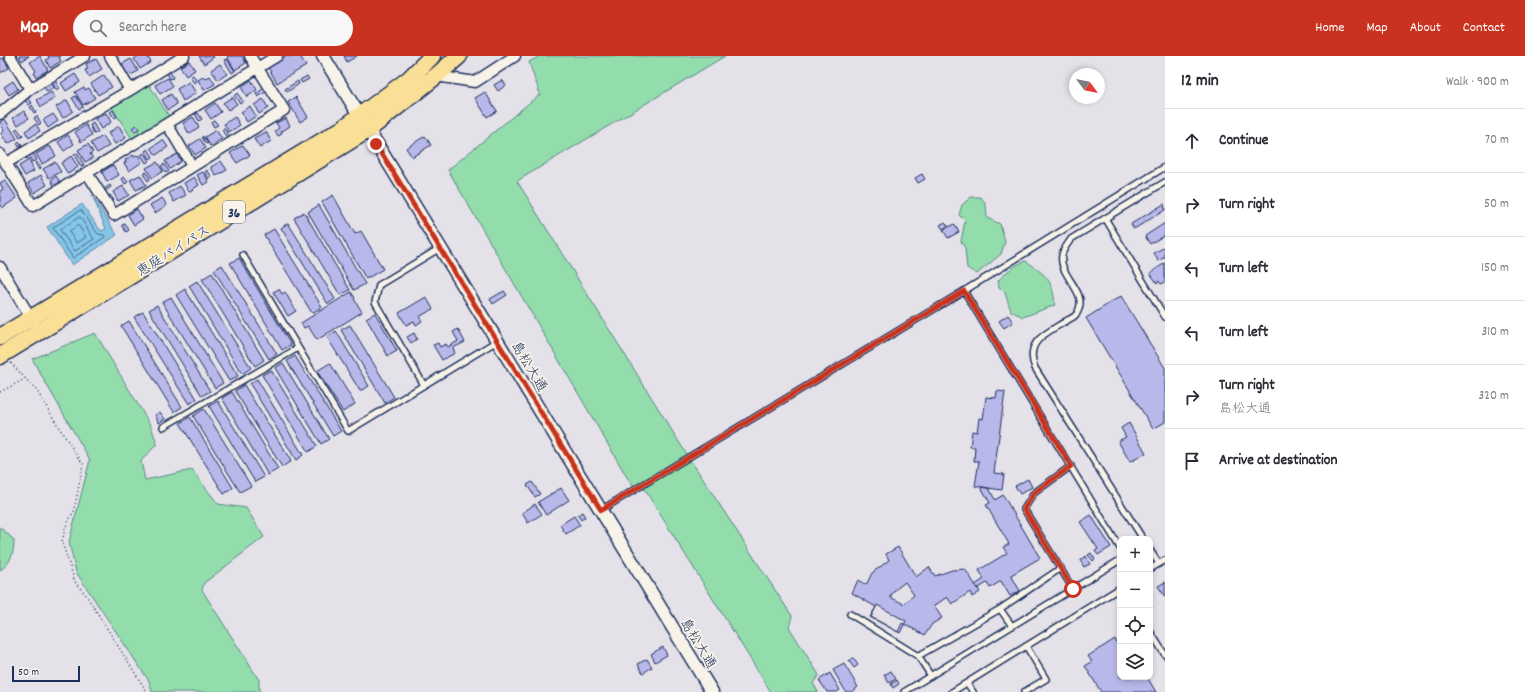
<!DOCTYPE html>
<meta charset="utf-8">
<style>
:root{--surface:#fff;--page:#f7f7f7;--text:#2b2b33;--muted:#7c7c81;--line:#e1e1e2;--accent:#c8321e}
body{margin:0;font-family:Dekko,"Klee One",sans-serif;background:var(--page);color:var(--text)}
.controls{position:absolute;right:12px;bottom:12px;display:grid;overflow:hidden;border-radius:8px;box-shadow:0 2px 6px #0003}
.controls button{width:36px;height:36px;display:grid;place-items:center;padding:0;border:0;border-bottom:1px solid var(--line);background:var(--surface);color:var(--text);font:20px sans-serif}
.compass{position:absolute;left:1069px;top:12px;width:36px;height:36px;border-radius:50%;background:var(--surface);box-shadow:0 2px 6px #0003;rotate:122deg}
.scale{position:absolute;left:12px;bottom:10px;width:68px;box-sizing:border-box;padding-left:4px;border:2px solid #1b2f5e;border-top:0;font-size:11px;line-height:14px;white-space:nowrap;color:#1b2f5e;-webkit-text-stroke:3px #f7f3e8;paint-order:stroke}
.stop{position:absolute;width:12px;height:12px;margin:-9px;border:3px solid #c8321e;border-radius:50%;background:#fff}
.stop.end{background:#c8321e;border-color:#fff;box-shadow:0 1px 4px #0008}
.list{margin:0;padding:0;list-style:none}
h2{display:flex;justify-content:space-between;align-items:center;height:52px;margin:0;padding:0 16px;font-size:17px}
h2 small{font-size:13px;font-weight:400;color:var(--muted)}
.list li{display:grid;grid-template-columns:26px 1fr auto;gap:12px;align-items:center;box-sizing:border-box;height:64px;padding:0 16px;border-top:1px solid var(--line)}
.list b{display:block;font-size:15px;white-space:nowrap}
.list p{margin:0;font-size:13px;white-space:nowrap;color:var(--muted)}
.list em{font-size:13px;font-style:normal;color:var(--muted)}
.icon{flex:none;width:22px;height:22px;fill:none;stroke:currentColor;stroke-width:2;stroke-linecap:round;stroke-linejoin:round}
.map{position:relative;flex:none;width:1165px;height:636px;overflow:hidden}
header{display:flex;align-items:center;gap:24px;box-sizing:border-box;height:56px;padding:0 20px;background:var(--accent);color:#fff}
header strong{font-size:19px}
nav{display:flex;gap:22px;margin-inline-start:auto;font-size:14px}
.search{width:280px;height:36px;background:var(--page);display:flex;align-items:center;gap:10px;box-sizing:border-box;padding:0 14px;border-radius:22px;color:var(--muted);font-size:15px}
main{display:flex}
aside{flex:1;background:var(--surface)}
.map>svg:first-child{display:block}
.green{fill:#93ddac;stroke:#578685}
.water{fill:#85c5e5;stroke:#5b89af}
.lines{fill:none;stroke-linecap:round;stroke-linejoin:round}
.shore{stroke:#456b94;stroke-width:1}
.building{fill:#b9b8ea;stroke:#1b2f5e;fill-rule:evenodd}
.service-casing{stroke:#1b2f5e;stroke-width:8}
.minor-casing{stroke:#1b2f5e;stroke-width:13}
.tertiary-casing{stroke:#1b2f5e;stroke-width:15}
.trunk-casing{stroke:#1b2f5e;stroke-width:19}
.path{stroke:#1b2f5e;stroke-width:1.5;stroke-dasharray:1 3;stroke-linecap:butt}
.service{stroke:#f7f3e8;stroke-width:5}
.minor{stroke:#f7f3e8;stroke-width:10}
.tertiary{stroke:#f7f3e8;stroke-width:12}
.trunk{stroke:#fadf96;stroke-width:16}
.route{stroke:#c8321e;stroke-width:5}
.labels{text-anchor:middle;stroke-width:3.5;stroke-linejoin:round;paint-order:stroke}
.shield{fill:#f7f3e8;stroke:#5d6a87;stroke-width:1}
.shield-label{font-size:13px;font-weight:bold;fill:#1b2f5e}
.street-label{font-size:14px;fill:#1b2f5e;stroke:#f7f3e8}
</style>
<header>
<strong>Map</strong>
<div class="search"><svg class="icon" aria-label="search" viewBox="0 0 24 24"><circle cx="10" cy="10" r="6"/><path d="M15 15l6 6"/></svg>Search here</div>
<nav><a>Home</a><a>Map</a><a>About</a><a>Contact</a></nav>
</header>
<main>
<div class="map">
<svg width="1165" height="636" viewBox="0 0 1165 636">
<rect width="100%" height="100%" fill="#e4e1e9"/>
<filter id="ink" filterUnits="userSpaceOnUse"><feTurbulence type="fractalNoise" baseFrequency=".025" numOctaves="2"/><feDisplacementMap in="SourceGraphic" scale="8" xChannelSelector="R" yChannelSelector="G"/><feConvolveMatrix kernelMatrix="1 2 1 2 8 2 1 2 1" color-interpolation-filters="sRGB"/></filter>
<g filter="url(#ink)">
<path class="green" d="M540,0H725L517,125L684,394L792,560L789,571L819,619L813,627L818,636H771L645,434L631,428L448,114L540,38L529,6Z
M148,27L169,60L132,83L111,50Z
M971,141H981L986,149L987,162L1000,168L1005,186L1001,198L977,218L967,212L965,192L961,185L965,165L959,159L962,149Z
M1026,205C1046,219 1053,224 1055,249L1023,261L1011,255L1005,237L999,231L998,225C1005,217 1015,208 1026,205Z
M95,277L151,370L157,388L141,405L145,424L192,414L218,448L246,452L264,481L204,527L202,534L259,624V636H152L149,625L76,516L69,486L90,404L32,303Z
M0,471L14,484C14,496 11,508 0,514Z"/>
<path class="water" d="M92,139L117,179L72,209L47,171L82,148L101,175L106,173Z"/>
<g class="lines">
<path class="shore" d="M81,154L98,178L104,179L105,181L73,202L53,172Z
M80,161L94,183L75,195L60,174Z
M77,170H79L86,181L77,187L69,176Z"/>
</g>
<path class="building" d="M19,0H29L22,5Z
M40,0L48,14L36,21L34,17L36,15L30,6Z
M48,0H61L59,2L61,5L50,12L46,4L49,2Z
M138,0H147L151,6L140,13L134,3Z
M199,0H213L214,1L204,8Z
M228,0H242L246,7L235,14L227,1Z
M286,0H300L306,10L277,27L268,11Z
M344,0H357L347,6Z
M3,2L9,12L0,17V3Z
M96,3L102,13L89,21L85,14L88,13L86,8Z
M131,3L138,15L131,19L130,17L126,19L120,9Z
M227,3L235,15L232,17L224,4Z
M189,5L195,14L186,20L180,11Z
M220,8L227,18L218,24L211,14Z
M169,13L173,22L170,23L166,15Z
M75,18L80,26L66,35L61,27Z
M104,19L112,31L98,39L91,28Z
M193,19L197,25L194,27L190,21Z
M210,20L215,28L204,34L198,24L203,21L205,23Z
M307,20L309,23L302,27L300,24Z
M168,22L173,30L160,38L155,29Z
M55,24L59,32L56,34L52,26Z
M251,24L257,34L247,41L241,31Z
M502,24L506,29L498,35L494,29Z
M13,25L18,33L9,39L4,31Z
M298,25L299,28L287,36L285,33Z
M189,26L196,37L183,45L177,33Z
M51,27L54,32L47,36L44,31Z
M84,31L85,34L89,32L95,42L83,49L75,36Z
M264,32L266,36L258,41L256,38Z
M51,36L55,42L41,51L37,44Z
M485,36L497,55L487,61L475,42Z
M237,37L243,45L240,47L234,40Z
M171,38L177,48L168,54L162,44Z
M76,40L83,51L79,53L72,42Z
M28,41L32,47L28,49L25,43Z
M232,41L237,48L228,54L223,47Z
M296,41L308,61L300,66L288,46Z
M263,43L268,52L259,58L254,49Z
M67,44L73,55L63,62L56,51Z
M215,47L221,56L211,63L205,54Z
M32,49L36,56L34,57L30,51Z
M250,50L256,60L247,66L241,56Z
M113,54L117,61L114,62L110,56Z
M24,55L29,62L18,69L13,62Z
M106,57L111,66L101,73L95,63Z
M198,57L202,63L199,65L195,58Z
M53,58L58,65L48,72L43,64Z
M37,60L41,67L39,69L34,62Z
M193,61L199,71L189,78L183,67Z
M235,61L240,69L229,76L224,68Z
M286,62L290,70L281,76L282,78L278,80L275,75L279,72L276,67Z
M5,63L17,83L7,88L1,77L4,75L0,66Z
M214,64L218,69L214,71L211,66Z
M93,67L98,76L94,78L90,69Z
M36,68L40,75L29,82L25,75Z
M86,69L92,79L81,86L75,76Z
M136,69L139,73L135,76L132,72Z
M119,70L126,82L115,88L108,77Z
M17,72L23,80L20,82L15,74Z
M224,72L229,79L226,81L222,74Z
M216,74L222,83L210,90L205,81Z
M266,76L271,85L260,92L254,83Z
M68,79L74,88L64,95L58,86Z
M103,80L109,90L97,97L91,87Z
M203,80L208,87L206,88L202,81Z
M425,80L431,89L412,101L406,92Z
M200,83L206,92L195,99L189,90Z
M163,84L168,91L156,99L151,92Z
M19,85L22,90L19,91L17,87Z
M88,88L93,96L90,98L93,102L85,106L78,94Z
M243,89L250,99L237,107L230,97Z
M50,90L56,100L42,108L36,98Z
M148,93L153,101L150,103L145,95Z
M33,97L37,104L32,106L30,102L27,104L25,101Z
M77,97L84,109L81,111L74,99Z
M144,97L149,105L146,107L141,99Z
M177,98L181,105L170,113L165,105Z
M133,99L134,101L138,99L142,106L129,115L124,107L126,106L125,104Z
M71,100L78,111L68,118L61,107Z
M29,104L34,115L25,120L19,110Z
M221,105L227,114L216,120L211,111Z
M37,106L41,112L39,114L35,107Z
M55,106L61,116L49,122L43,113Z
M157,106L163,115L152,122L146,112Z
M164,108L169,115L166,117L161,110Z
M113,109L119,119L107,126L102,116Z
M207,114L212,121L209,123L205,116Z
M146,116L150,123L148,125L143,118Z
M203,116L209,126L203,129L197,119Z
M922,118L925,123L918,127L915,122Z
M41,119L47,129L34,137L28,127Z
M140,119L146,129L136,134L130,124Z
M56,120L60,126L54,130L51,124Z
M124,121L128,126L125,128L122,123Z
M194,121L199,129L189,136L184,127Z
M5,124L17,142L2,152L0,149V135L3,133L0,127Z
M110,129L111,131L105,135L104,133Z
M123,130L129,139L118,145L113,136Z
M180,130L186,139L174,146L169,137Z
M110,139L114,144L111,146L107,140Z
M333,139L355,178L361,175L383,213L366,223L322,146Z
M162,142L167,149L155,157L150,149Z
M1164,148L1165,154L1134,173L1131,168Z
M319,149L365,228L354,234L308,156Z
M137,153L143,163L134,169L128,159Z
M304,156L350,234L340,239L294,162Z
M945,166L948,170L943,173L940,169Z
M288,167L335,243L328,248L281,172Z
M1165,167V179L1150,188L1145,180Z
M125,168L129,174L126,176L122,169Z
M954,168L959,176L948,182L943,174Z
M274,173L322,251L312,257L264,179Z
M1165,191V201L1158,205L1154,197Z
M239,202L291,289L282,294L230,207Z
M1165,207V226L1161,228L1159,225L1157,227L1150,217Z
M222,209L277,298L269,303L214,214Z
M212,217L264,304L255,310L202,223Z
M197,225L251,312L242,318L189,230Z
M185,233L238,320L229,325L176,239Z
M279,233L282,238L285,236L296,255L288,260L273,236Z
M504,235L507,239L493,248L490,243Z
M351,236L355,242L354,243L362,256L317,284L308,270L304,272L301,267Z
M1121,240L1165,312V366L1153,373L1086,262Z
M171,241L223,327L215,332L162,246Z
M426,241L433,253L419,261L422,265L416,269L414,265L406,269L399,257Z
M157,249L210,335L202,340L149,254Z
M143,256L197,343L189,348L134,261Z
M375,257L397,295L388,300L366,262Z
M1008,259L1013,266L1004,272L999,265Z
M129,265L182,351L174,356L121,270Z
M350,269L394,341L385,347L341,274Z
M458,273L465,286L453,292L455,297L442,304L433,289L438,287L440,291L446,288L448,291L458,285L453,276Z
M336,275L369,330L360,335L327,281Z
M414,277L417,283L411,287L407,281Z
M295,300L341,375L333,380L287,305Z
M283,307L329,383L321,388L275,312Z
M330,307L355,348L343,356L317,315Z
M271,314L317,390L308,396L262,319Z
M257,323L303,399L296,404L250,328Z
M244,329L291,405L282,411L235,335Z
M997,335L1005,336L994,417L1004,418L1002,434L975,430L979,405H974L975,391H970L972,375L977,376L979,362L983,363L986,341L996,342Z
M232,336L278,413L268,419L222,342Z
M218,345L264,421L255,426L209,350Z
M204,353L251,430L240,436L193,360Z
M160,356L165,363L159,367L155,359Z
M190,361L233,432L224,438L180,367Z
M1129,367L1146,397L1130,406L1118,385L1126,381L1121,372Z
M1028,423L1032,431L1020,438L1015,430Z
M532,426L540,438L535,441L527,429Z
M981,431L989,432L995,444L1003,439L1040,502L1011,519L1020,535L1010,540L1001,525L990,532L987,527L977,533L975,529L984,523L979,514L1007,497L1003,491L1009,488L986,449L990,447Z
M561,432L569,444L546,459L538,446Z
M535,448L542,458L528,467L522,457Z
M582,456L585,461L581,464L578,459Z
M1091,459L1111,491L1098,499L1095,495L1098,493L1080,466Z
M574,460L580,469L566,478L560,469Z
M898,491L916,521L929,511L935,520L952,514L965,513L980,536L972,541L970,536L952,548L947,541L934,550L942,562L932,568L925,579L902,567L898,576L870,561L876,551L852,537L858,524L866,529L872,517L889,504L886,498ZM905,526L914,539L904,548L890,541L895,534Z
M1091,497L1095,503L1093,505L1088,499Z
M1086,500L1090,508L1084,511L1080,504Z
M1165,526V541L1158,530Z
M877,549L906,565L900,577L871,561Z
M1115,583L1118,590L1120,589V621H1147L1156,636H1101L1085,610L1092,606L1088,600Z
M663,591L667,599L655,606L651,598Z
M853,602L858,609L854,612L849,605Z
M647,603L652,611L643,617L638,608Z
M844,608L858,631L851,636H846L833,614Z
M891,615L896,623L889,627L884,619Z
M830,617L840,634L837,636H827L819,624Z
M897,624L899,628L893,632L891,628Z"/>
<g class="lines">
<g class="service-casing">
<path id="service" d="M1105,162L1165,261
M243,199L348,375L497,285
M964,235L1120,492
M424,329L375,246L379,229L440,192
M163,371L298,292
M1071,410L1034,437L1024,453L1073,533
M601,454L964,235L1165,111
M1143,483L1035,312C1024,285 1047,277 1066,265C1072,262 1077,260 1079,253C1086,234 1058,219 1062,199C1063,193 1068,188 1071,183L1165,126
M1150,494L1159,508
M1150,513L1165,504
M850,558L918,600
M1012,570L1000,553L1061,512
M1150,575L1165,599
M931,620L918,600L1000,553
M967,627L973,636
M904,636L1120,504
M952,636L1120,532
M1024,636L1046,623L1026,590"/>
</g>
<g class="minor-casing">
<path id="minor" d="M10,0L30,33
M110,0L130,34
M436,20L475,26L515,0
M0,58L30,33L85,0
M167,68L192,110
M0,98L33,150L277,0
M6,107L130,34L184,0
M87,117L114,159L284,54L250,0
M0,211L34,267"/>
</g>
<g class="tertiary-casing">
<path id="tertiary" d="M323,0L712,636"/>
</g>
<g class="trunk-casing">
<path id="trunk" d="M0,281L342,73L409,23L432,0
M0,300L368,74L436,20L459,0"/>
</g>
<path class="path" d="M11,307L37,335L63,378L83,408L74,455L65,472L62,486L75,526L86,539L147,636
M0,336L25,323"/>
<use href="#service" class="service"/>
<use href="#minor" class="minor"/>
<use href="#tertiary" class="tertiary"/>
<use href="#trunk" class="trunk"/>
</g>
</g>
<g class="lines" filter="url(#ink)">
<path class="route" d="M376,88L601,454L964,235L1071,410L1034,437L1024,453L1073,533"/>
</g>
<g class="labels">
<rect class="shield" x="223" y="145" width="22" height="22" rx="3"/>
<g class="shield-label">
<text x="234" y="161">36</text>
</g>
<g class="street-label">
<text transform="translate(173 194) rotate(-32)" y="5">恵庭バイパス</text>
<text transform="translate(530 310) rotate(59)" y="5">島松大通</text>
<text transform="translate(699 587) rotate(59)" y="5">島松大通</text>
</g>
</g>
</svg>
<div class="controls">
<button>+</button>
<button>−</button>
<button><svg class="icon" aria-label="locate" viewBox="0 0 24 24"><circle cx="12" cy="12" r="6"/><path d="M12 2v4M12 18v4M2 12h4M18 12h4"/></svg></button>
<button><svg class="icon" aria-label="layers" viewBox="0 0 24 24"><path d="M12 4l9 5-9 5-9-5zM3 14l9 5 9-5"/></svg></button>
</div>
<svg class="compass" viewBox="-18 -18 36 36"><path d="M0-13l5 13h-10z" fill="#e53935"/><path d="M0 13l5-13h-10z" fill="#7c7c81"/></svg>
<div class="scale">50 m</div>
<div class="stop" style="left:1073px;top:533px"></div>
<div class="stop end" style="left:376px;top:88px"></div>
</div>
<aside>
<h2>12 min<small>Walk · 900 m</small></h2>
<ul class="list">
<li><svg class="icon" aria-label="ahead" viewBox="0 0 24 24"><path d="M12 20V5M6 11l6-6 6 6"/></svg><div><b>Continue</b></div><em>70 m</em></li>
<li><svg class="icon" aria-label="right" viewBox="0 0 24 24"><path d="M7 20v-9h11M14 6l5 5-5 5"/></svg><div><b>Turn right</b></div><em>50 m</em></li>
<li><svg class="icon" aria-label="left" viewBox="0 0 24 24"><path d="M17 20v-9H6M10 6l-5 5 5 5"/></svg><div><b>Turn left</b></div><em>150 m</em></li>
<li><svg class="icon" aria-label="left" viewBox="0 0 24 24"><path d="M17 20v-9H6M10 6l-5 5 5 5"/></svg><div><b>Turn left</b></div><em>310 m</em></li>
<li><svg class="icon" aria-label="right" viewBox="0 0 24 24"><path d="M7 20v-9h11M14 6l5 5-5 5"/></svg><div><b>Turn right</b><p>島松大通</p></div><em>320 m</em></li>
<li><svg class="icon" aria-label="arrive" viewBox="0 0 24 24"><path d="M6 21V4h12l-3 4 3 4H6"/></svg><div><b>Arrive at destination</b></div></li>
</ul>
</aside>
</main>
